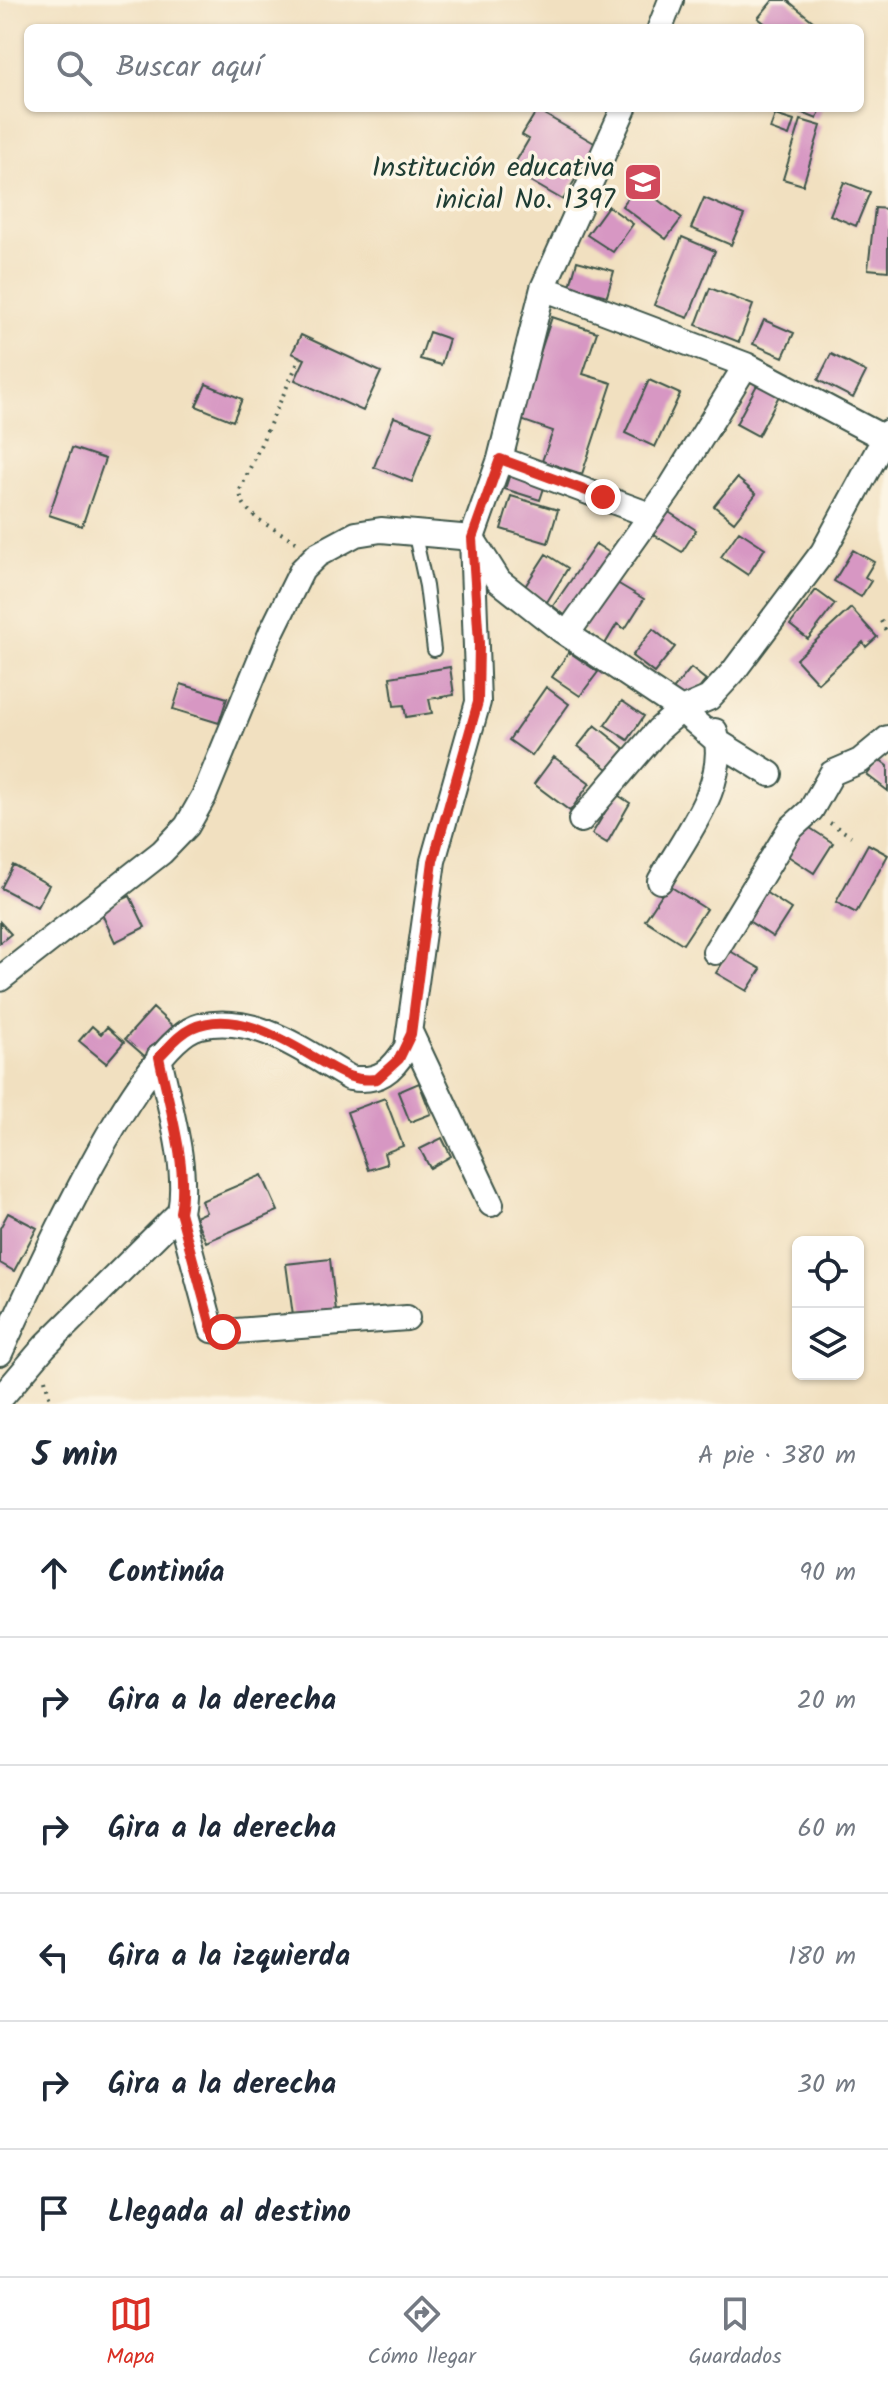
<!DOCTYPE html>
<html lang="es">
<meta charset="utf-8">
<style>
:root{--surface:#fff;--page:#f6f6f7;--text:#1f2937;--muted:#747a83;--line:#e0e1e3;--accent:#d93025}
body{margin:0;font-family:Kalam,sans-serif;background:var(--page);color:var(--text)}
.controls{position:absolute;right:24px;bottom:24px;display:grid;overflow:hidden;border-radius:12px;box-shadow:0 2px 6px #0004}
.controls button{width:72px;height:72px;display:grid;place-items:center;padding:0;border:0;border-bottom:2px solid var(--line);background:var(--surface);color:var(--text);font:40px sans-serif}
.stop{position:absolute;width:24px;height:24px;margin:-18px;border:6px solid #d93025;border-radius:50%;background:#fff}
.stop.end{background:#d93025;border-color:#fff;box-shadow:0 2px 8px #0008}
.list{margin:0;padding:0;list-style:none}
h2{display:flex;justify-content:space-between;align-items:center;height:104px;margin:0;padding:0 32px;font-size:34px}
h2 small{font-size:26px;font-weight:400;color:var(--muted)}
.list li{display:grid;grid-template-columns:52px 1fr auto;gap:24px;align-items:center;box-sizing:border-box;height:128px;padding:0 32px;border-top:2px solid var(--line)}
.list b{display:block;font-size:30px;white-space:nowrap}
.list em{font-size:26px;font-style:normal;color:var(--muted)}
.icon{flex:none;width:44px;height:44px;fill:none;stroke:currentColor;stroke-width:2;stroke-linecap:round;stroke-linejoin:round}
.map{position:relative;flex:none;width:888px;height:1404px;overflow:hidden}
.search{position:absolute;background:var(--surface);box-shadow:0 2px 6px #0004;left:24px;right:24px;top:24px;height:88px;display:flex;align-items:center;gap:20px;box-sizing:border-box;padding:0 28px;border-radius:12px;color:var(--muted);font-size:30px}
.sheet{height:872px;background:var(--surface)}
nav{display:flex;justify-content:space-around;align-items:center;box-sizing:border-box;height:112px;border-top:2px solid var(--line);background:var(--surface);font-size:22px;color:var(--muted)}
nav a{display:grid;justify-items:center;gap:4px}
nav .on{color:var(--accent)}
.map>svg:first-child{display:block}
.building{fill:#d797c3}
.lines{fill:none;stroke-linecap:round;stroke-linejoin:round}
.service-casing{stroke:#3e5549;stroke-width:16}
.minor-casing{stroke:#3e5549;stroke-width:28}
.path{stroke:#3e5549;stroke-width:4;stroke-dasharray:2 6;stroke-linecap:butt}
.service{stroke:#fff;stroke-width:12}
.minor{stroke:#fff;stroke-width:24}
.route{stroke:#d93025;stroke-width:10}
.labels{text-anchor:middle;stroke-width:7;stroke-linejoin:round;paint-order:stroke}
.poi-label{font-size:28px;fill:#1f3d34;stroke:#fcf5e5;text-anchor:end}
</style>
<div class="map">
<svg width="888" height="1404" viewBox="0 0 888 1404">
<rect width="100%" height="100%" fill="#fcf5e5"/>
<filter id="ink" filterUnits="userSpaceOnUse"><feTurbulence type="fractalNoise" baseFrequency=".0125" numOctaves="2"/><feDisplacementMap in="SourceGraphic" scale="16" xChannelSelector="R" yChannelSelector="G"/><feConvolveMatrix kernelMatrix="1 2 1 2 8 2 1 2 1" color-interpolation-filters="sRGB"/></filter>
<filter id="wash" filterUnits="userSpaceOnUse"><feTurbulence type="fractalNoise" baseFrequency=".006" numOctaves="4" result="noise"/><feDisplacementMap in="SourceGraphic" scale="32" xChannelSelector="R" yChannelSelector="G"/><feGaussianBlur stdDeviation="1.8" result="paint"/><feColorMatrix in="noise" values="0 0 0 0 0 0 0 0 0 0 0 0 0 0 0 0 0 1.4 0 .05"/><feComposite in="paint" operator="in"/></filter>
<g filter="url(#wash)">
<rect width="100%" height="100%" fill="#f1e0c0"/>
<g id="blocks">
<path class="building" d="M773,0H787L819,26L771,28L758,18Z
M790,108H821L817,119Z
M537,110L596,144L563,200L511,170L529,139L522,135Z
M775,115L794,121L789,136L770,129Z
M801,120L821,126L803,185L783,179Z
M844,182L870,192L856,226L830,215Z
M638,185L682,218L666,239L622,206Z
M704,198L744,215L731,245L691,228Z
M608,206L633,224L613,252L587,235Z
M875,208L888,209V271L868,269Z
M682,237L715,251L688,318L654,305Z
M577,261L614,271L607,296L570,286Z
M710,288L753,305L739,342L696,325Z
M552,317L597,332L583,374L612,383L582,474L542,461L553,431L518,419Z
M764,320L794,333L783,357L753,344Z
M429,332L449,339L441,365L420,359Z
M301,335L381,372L363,411L295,380L305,359L292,353Z
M831,354L866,372L853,398L818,380Z
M649,380L680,394L655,447L625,433Z
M758,383L780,394L758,436L736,424Z
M206,384L242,399L233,421L196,406Z
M394,417L432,431L412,482L374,467Z
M72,448L105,459L82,526L49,515Z
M511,471L546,482L540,500L505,489Z
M737,478L756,494L734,522L714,506Z
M511,496L558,510L548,543L501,529Z
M661,507L696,530L682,552L646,530Z
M739,531L765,548L748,575L721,557Z
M596,544L616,557L571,620L553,606Z
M853,550L874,562L865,577L871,581L861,597L834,581Z
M546,554L568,568L547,602L524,588Z
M612,580L644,599L625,629L617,624L605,644L582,629Z
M816,590L835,604L808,639L790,625Z
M851,608L877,637L866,647L863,642L818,683L796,659Z
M653,629L675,647L654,673L632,656Z
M569,652L598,672L580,696L552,677Z
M450,667L454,695L429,699L432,713L406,717L404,705L394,706L390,677Z
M691,668L706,680L686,705L670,693Z
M181,684L227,698L219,723L173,709Z
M546,687L569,704L532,756L509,740Z
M622,701L644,716L628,740L605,725Z
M595,725L625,749L608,769L578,746Z
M554,757L590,783L570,811L534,784Z
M879,759L888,766V791L867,775Z
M616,794L630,803L607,843L592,834Z
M807,826L833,843L814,873L788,856Z
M868,844L888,855L856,913L836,902Z
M13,865L49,885L37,907L1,888Z
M668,885L706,909L683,944L645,920Z
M759,888L791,909L773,937L741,916Z
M130,896L145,927L115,942L100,910Z
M0,922L11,934L0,943Z
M730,951L761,969L747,991L716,973Z
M153,1008L177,1030L149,1060L125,1039Z
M92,1026L101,1034L107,1027L124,1042L106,1063L79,1041Z
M419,1083L431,1114L410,1122L398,1092Z
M385,1098L403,1146L384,1153L387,1164L368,1170L347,1112Z
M442,1138L451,1156L430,1168L420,1149Z
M262,1175L278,1211L206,1242L195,1217L206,1212L201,1201Z
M8,1213L37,1228L14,1271L0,1263V1228Z
M330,1259L336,1311L293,1316L286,1264Z"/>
</g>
</g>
<g filter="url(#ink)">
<use href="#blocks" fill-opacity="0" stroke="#3e5549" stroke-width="2"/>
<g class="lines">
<g class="service-casing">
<path id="service" d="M414,531L426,586L434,650"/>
</g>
<g class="minor-casing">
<path id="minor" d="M660,28L671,0
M543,288L746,365L888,440
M500,459L650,515
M475,543L499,581L561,630L681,710L718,742L770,774
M567,634L669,490L746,365
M581,820L658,730L681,710L709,698L733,672L823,552L888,432
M660,881C684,837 730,783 715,731
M715,952L790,829L811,810L832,773L860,761L888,738
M0,979L162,852L187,826L204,796L271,633L302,570L317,555L356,534L381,530L472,538L500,459L543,288L624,108
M411,1034L491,1204
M180,1212L212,1330L223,1332L407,1318
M0,1353C28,1291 140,1040 200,1026C256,1013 305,1052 350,1078C379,1083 392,1071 407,1047L433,861L478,702L472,538
M0,1399L45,1346L180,1212C189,1167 168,1102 159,1057"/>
</g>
<path class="path" d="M296,542C277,529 240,516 240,490L300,358
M881,621L888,635
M830,823L851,836
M45,1379L51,1404"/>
<use href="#service" class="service"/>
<use href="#minor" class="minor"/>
</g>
</g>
<g class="lines" filter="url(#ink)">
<path class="route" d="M223,1332L212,1330L180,1212C189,1167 168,1102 159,1057C169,1047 179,1034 192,1028C235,1008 284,1040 320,1061C339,1072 353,1082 377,1079L399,1059L411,1034L433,861L478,702L479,643L472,538L500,459L603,497"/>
</g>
<defs>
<g id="school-square" transform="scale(2)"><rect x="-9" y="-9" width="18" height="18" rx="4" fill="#d1495b" stroke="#fcf5e5"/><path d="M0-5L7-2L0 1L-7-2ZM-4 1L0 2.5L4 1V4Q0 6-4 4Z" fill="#fff"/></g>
</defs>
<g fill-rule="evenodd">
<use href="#school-square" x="643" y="182"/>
</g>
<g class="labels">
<g class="poi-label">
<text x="615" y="176">Institución educativa<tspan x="615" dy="32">inicial No. 1397</tspan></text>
</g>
</g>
</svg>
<div class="controls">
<button><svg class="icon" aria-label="locate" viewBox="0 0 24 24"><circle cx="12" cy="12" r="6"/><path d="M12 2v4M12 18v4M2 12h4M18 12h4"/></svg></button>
<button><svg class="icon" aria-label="layers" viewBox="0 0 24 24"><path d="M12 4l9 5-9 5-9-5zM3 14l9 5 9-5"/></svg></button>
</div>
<div class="stop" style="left:223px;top:1332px"></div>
<div class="stop end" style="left:603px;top:497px"></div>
<div class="search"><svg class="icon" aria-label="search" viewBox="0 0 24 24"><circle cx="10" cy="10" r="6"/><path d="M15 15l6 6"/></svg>Buscar aquí</div>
</div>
<section class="sheet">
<h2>5 min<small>A pie · 380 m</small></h2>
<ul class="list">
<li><svg class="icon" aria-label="ahead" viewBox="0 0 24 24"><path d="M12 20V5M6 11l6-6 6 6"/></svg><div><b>Continúa</b></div><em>90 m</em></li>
<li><svg class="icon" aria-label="right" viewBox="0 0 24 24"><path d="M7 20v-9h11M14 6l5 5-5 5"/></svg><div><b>Gira a la derecha</b></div><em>20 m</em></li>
<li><svg class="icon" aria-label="right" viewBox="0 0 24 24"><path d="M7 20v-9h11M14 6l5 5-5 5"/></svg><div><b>Gira a la derecha</b></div><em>60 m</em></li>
<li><svg class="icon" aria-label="left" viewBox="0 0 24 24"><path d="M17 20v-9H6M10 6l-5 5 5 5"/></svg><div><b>Gira a la izquierda</b></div><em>180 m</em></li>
<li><svg class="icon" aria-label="right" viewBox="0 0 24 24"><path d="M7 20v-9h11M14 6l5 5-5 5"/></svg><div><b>Gira a la derecha</b></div><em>30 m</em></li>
<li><svg class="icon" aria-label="arrive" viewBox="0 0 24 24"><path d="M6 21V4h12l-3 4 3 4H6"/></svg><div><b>Llegada al destino</b></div></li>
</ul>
</section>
<nav>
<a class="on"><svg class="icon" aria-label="map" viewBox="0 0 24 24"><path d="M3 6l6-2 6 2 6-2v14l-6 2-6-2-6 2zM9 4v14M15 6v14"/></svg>Mapa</a>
<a><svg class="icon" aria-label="directions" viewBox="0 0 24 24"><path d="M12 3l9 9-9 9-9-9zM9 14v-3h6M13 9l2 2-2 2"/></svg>Cómo llegar</a>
<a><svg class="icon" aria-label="saved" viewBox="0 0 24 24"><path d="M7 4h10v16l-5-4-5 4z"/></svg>Guardados</a>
</nav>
